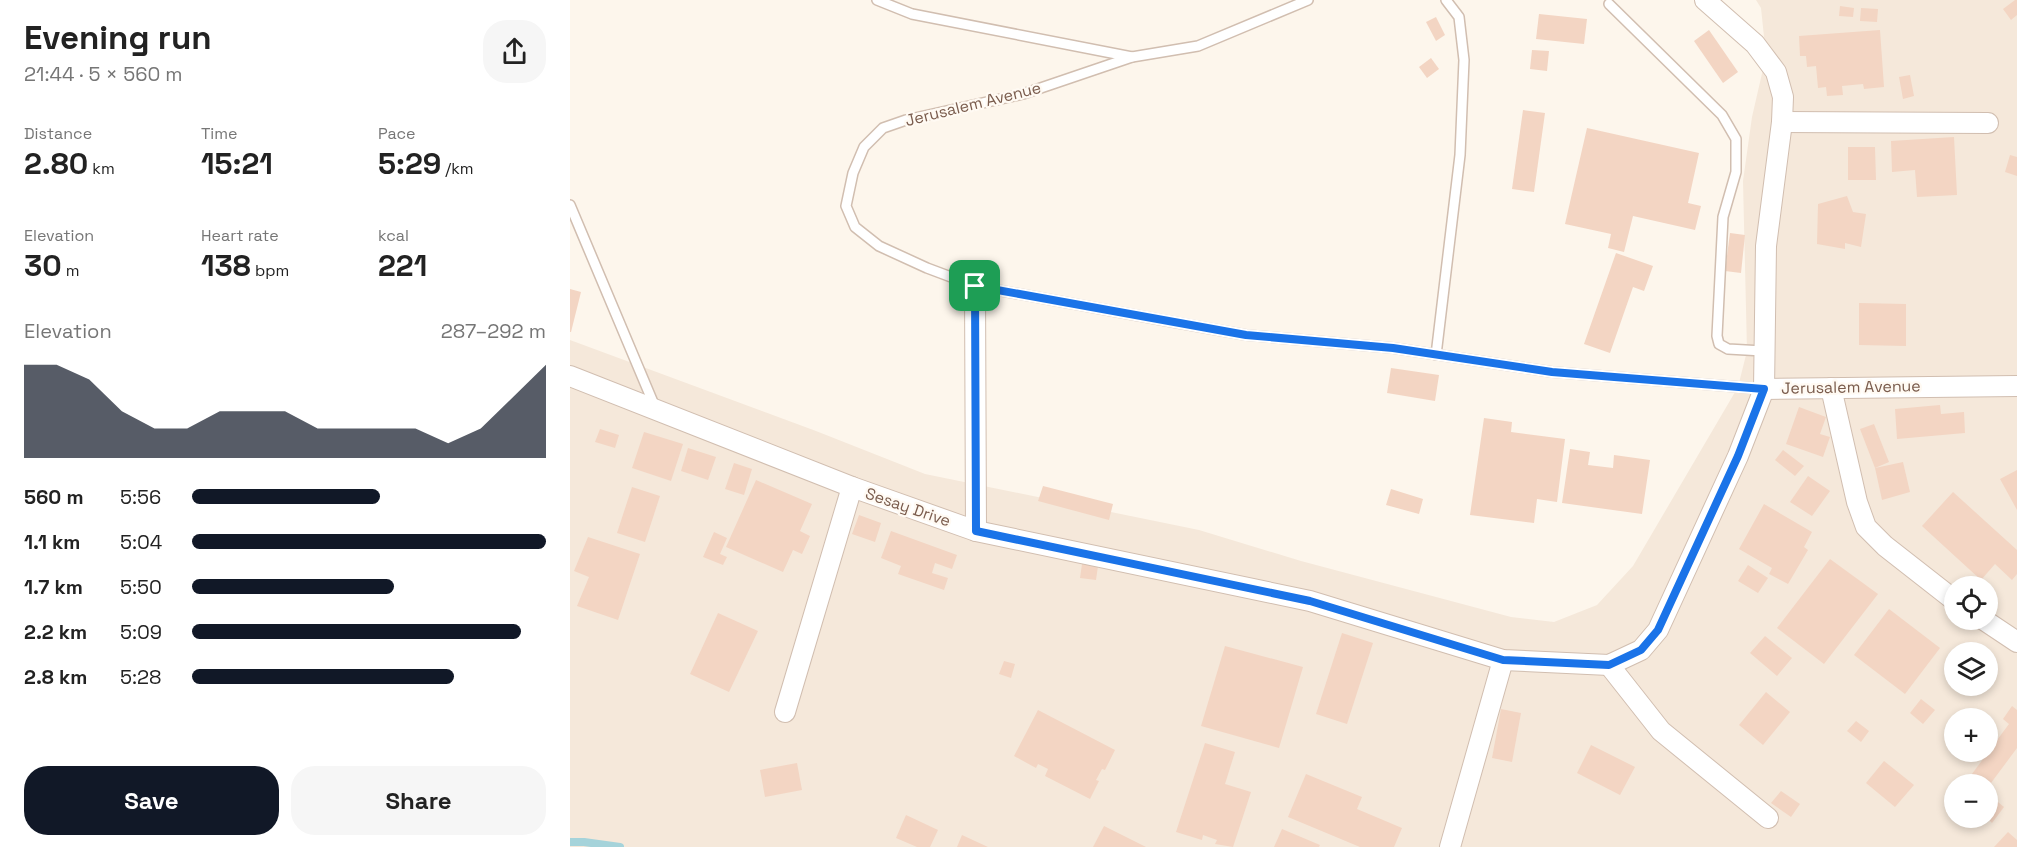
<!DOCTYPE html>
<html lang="en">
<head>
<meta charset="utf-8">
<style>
	body { margin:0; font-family:"Space Grotesk",sans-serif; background:#f6f6f6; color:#222; height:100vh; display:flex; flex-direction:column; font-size:22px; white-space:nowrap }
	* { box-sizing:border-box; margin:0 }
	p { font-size:20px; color:#767676 }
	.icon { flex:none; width:33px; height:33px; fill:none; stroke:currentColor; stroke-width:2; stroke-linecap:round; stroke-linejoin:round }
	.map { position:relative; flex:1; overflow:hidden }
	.sheet { display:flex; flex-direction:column; background:#fff; width:570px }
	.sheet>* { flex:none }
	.tools { position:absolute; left:1374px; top:576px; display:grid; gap:12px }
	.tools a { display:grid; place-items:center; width:54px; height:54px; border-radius:50%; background:#fff; box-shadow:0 3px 9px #0003; font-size:30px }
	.pin { position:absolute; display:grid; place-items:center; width:51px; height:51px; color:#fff; margin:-26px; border-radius:12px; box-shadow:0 3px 9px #0006 }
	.round { display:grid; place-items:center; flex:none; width:63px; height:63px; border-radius:24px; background:#f6f6f6 }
	.headline { display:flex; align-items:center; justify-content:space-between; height:102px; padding:0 24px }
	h1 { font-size:33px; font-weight:700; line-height:45px }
	.figures { display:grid; grid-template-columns:repeat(3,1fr); gap:9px; height:102px; padding:6px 24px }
	.figures div { display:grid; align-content:center }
	.figures b { font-size:30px; font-weight:700 }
	.figures small { font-size:16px; font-weight:400 }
	.figures p { font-size:16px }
	.chart { height:168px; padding:12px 24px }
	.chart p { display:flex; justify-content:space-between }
	.chart svg { width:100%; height:108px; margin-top:6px; fill:#111827; opacity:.7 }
	.button { display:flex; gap:12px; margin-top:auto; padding:12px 24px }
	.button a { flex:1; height:69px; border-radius:24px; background:#111827; color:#fff; font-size:24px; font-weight:700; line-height:69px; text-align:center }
	.button a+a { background:#f6f6f6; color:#222 }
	ul { padding:0 24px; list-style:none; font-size:20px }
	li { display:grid; grid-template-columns:96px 72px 1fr; align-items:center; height:45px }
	li i { height:15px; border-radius:8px; background:#111827 }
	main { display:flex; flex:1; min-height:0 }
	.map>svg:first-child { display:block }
	.residential { fill:#f5e8da; fill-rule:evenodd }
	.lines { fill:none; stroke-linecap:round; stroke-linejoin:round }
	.stream { stroke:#a5d3da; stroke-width:8 }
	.building { fill:#f3d5c3 }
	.lane-casing { stroke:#d1beb0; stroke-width:12 }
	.street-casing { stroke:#d1beb0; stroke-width:22 }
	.lane { stroke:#fff; stroke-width:9 }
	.street { stroke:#fff; stroke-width:20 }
	.route-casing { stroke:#fff; stroke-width:12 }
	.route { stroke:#1a73e8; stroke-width:8 }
	.labels { text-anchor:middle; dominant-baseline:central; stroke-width:4.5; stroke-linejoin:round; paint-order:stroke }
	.street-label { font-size:16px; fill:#7a5c4d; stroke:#fffaf3 }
</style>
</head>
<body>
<main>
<section class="sheet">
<div class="headline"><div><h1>Evening run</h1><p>21:44 · 5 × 560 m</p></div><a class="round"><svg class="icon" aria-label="share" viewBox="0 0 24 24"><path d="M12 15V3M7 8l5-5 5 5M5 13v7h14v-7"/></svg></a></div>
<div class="figures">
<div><p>Distance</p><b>2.80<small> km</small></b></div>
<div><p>Time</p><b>15:21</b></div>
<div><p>Pace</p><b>5:29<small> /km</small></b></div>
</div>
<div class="figures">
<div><p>Elevation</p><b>30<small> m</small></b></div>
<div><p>Heart rate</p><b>138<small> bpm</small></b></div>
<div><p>kcal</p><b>221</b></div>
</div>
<div class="chart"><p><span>Elevation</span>287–292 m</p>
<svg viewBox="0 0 160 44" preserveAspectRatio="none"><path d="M0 44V6L10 6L20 12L30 25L40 32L50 32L60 25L70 25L80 25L90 32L100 32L110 32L120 32L130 38L140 32L150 19L160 6V44z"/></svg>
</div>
<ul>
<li><b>560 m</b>5:56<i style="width:53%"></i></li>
<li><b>1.1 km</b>5:04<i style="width:100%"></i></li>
<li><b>1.7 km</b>5:50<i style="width:57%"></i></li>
<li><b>2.2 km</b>5:09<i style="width:93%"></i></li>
<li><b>2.8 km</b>5:28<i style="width:74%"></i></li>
</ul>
<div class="button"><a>Save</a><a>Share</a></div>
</section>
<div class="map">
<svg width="1447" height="847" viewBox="0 0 1447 847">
	<rect width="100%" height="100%" fill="#fdf6ec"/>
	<path class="residential" d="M1186,0H1447V847H0V340L246,431L355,474L629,530L731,561L941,617L984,622L1027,605L1063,566L1168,387L1177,351L1173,181L1182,117L1196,56L1191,8ZM1384,586H1418V620H1384ZM1384,652H1418V686H1384ZM1384,718H1418V752H1384ZM1384,784H1418V818H1384Z"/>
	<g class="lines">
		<path class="stream" d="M0,842H14L50,847"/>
	</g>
	<g class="building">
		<path d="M1445,0H1447V15L1441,20L1433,9Z"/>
		<path d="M1270,6L1284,8L1283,17L1269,16Z"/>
		<path d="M1291,8L1308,9L1307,22L1290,21Z"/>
		<path d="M969,14L1017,19L1014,44L966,39Z"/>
		<path d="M866,17L875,35L866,41L856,22Z"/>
		<path d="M1139,30L1168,72L1153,83L1124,41Z"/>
		<path d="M1310,30L1314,87L1294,89L1293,84L1272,86L1273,95L1257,96L1256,87L1248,88L1246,66L1237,67L1236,56H1230L1229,36Z"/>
		<path d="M962,50L979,51L977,71L960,69Z"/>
		<path d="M861,58L869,69L857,78L849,67Z"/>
		<path d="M1340,75L1344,96L1333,99L1329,77Z"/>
		<path d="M953,110L975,113L964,192L942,189Z"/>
		<path d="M1017,128L1129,153L1118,203L1131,206L1125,230L1063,216L1054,252L1038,248L1041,234L995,224Z"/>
		<path d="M1384,137L1387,195L1347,197L1345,170L1322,172L1321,141Z"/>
		<path d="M1278,147H1305L1306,180H1278Z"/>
		<path d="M1440,155L1447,157V176L1435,172Z"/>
		<path d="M1277,196L1283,212L1296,214L1291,247L1275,243V249L1247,244L1248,204Z"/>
		<path d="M1160,233L1175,235L1171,273L1155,271Z"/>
		<path d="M1046,253L1083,266L1074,291L1063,287L1040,353L1014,344Z"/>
		<path d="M0,289L11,292L1,332H0Z"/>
		<path d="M1289,303L1336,304V346L1289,345Z"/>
		<path d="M821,368L869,375L865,401L817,393Z"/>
		<path d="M1370,405L1371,414L1394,412L1395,433L1327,439L1325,409Z"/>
		<path d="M1229,407L1256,417L1250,434L1260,437L1253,457L1216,444Z"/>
		<path d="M914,418L942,422L941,432L995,439L987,502L967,499L964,523L900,515Z"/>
		<path d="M1304,424L1319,462L1305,468L1290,429Z"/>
		<path d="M30,429L49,435L45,448L25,442Z"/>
		<path d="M74,432L113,444L101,481L62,468Z"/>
		<path d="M118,448L146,457L138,480L111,471Z"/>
		<path d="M1000,449L1020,452L1018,465L1043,468L1044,455L1080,460L1072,514L992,503Z"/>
		<path d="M1213,450L1234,466L1225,476L1205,460Z"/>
		<path d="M1333,462L1340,492L1312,500L1305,468Z"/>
		<path d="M164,463L182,469L174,495L155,489Z"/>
		<path d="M1447,470V510L1430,479Z"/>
		<path d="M1238,476L1260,491L1242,516L1220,502Z"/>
		<path d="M186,480L242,504L230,531L240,536L232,554L223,550L213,572L156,547Z"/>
		<path d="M473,486L543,504L539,520L468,501Z"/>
		<path d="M62,487L90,496L75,542L47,533Z"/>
		<path d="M821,489L853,499L849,514L816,505Z"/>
		<path d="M1383,492L1447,550V574L1442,580L1425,564L1411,580L1352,526Z"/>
		<path d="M1194,504L1242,532L1234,547L1238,550L1218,584L1199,574L1202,568L1169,549Z"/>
		<path d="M289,515L311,523L305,542L282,534Z"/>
		<path d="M321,531L387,555L382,569L365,563L362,573L378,578L374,590L328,574L331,566L311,558Z"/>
		<path d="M144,532L157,538L150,554L157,557L153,565L133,557Z"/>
		<path d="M18,537L70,554L48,620L7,606L19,577L4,571Z"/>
		<path d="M1260,559L1308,594L1254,664L1207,628Z"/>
		<path d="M512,564L528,566L526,580L510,578Z"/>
		<path d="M1178,565L1198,578L1188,593L1168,581Z"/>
		<path d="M1319,609L1370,648L1335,694L1284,655Z"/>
		<path d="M148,613L188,631L159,692L120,674Z"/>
		<path d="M772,633L803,643L777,724L746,714Z"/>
		<path d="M1195,636L1222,658L1207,676L1180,653Z"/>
		<path d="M655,646L733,667L709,748L631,726Z"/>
		<path d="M434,661L445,664L441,678L429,674Z"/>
		<path d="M1196,692L1220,712L1193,745L1169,725Z"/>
		<path d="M1351,699L1365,710L1353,724L1340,713Z"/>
		<path d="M1442,706L1447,710V748L1418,787V784H1408L1399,778L1439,724L1433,719Z"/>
		<path d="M931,709L951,713L942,762L922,758Z"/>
		<path d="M468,710L545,750L535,770L532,769L526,780L529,781L520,799L475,776L478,769L468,764L466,768L444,756Z"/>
		<path d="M1286,721L1299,731L1291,742L1277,731Z"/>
		<path d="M635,743L665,752L655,784L681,792L663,847L645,844L647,840L633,835L632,840L606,832Z"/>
		<path d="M1021,745L1065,767L1050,795L1007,773Z"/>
		<path d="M1314,761L1344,785L1325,807L1296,783Z"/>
		<path d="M227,763L232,790L195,797L190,770Z"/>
		<path d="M736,774L792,797L787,809L832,828L824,847H790L718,817Z"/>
		<path d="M1211,791L1230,804L1221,817L1201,803Z"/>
		<path d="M1423,798L1434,807L1422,823L1418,819V806Z"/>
		<path d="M336,815L368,830L360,847H347L326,838Z"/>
		<path d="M534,826L576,847H523Z"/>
		<path d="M712,829L750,845L749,847H704Z"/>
		<path d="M1438,832L1447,840V847H1424Z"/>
		<path d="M392,835L418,847H387Z"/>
	</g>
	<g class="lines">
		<defs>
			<g id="lane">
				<path d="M307,0L342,14L562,57L628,46L738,0"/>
				<path d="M1039,4L1152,115L1166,139V172L1153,217L1147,336L1149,344L1158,349L1193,351"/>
				<path d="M562,57L453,94L336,120L313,128L294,147L283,173L276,206L285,227L309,246L357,268L405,286L614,324L676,335L823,348L982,372L1194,389"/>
				<path d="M0,205L85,407"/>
				<path d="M866,355L890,155L894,60L889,17L876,0"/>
			</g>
			<g id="street">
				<path d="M1212,122L1418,123"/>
				<path d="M405,286L406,531"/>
				<path d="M0,376L282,487L406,531L740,601L933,660L1039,665L1071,650L1088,630L1168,456L1194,389L1196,246L1212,122L1213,97L1206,72L1185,44L1135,0"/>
				<path d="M1261,388L1287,502L1296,527L1315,546L1384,600"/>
				<path d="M1194,389L1447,386"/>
				<path d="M1414,620L1447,642"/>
				<path d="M1039,665L1091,731L1198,818"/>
				<path d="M215,712L282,487"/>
				<path d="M880,847L933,660"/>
			</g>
		</defs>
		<use href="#lane" class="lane-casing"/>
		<use href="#street" class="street-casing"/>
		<use href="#lane" class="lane"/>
		<use href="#street" class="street"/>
	</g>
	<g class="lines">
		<defs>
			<path id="route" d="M405,286L676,335L823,348L982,372L1194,389L1168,456L1088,630L1071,650L1039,665L933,660L740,601L406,531Z"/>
		</defs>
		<use href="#route" class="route-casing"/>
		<use href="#route" class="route"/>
	</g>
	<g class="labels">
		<g class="street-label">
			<text transform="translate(403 104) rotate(-14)">Jerusalem Avenue</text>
			<text transform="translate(1281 387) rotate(-1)">Jerusalem Avenue</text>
			<text transform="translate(338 507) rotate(19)">Sesay Drive</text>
		</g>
	</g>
</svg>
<div class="tools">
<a><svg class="icon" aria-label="locate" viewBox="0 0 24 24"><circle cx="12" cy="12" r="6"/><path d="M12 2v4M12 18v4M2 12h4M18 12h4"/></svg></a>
<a><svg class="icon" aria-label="layers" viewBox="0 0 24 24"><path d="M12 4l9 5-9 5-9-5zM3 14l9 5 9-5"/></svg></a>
<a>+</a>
<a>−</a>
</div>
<div class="pin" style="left:405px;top:286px;background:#1e9e55"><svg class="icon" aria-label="arrive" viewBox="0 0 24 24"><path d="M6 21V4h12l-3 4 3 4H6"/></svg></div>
</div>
</main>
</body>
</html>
